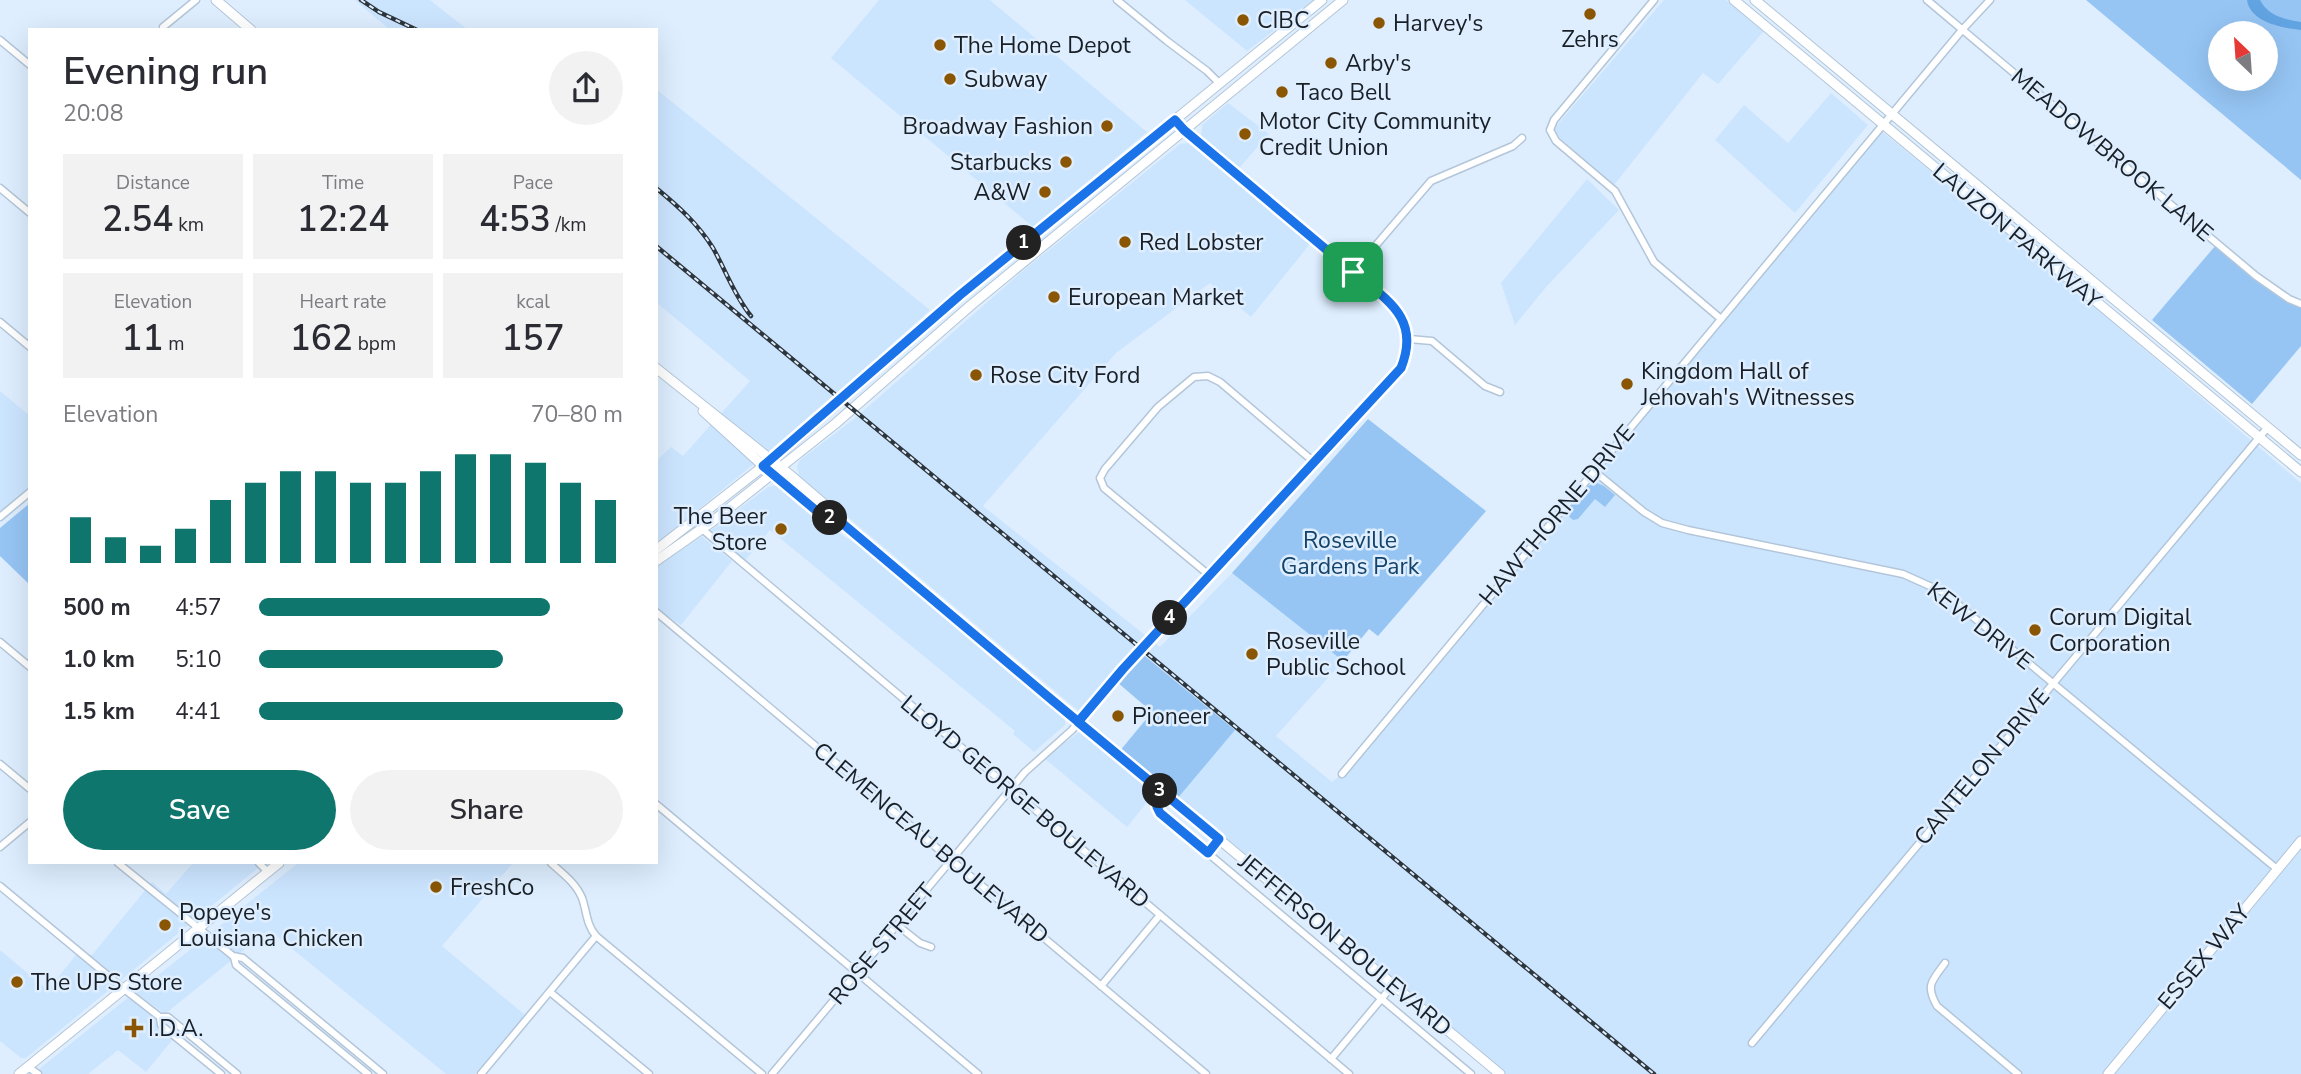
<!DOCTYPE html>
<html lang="en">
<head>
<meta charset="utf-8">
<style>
	body { margin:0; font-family:"Nunito Sans",sans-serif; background:#f2f2f3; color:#2b2b33; height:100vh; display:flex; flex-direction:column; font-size:26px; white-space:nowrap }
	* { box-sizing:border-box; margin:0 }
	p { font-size:23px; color:#7c7c81 }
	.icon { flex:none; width:38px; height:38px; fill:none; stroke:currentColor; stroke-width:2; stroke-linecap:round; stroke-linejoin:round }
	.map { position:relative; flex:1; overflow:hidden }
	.panel { position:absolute; left:28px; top:28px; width:630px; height:836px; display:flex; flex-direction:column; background:#fff; border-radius:0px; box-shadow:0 7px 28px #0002 }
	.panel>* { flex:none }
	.needle { width:46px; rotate:335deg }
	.tools { position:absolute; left:2208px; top:21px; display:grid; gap:14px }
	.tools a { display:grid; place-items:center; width:70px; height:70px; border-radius:50%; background:#fff; box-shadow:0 7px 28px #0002; font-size:35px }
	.pin { position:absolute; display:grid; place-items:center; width:60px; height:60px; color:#fff; margin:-30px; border-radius:14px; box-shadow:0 4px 10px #0006 }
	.km { position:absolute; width:35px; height:35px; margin:-18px; border-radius:50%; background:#222; color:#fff; font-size:19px; line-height:35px; text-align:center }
	.round { display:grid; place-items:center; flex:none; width:74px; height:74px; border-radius:37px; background:#f2f2f3 }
	.head { display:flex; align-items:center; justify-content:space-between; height:119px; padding:0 35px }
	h1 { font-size:38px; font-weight:600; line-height:52px }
	.stats { display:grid; grid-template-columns:repeat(3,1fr); gap:10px; height:119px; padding:7px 35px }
	.stats div { display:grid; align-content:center; border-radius:0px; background:#f2f2f3; text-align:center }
	.stats b { font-size:35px; font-weight:600 }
	.stats small { font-size:19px; font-weight:400 }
	.stats p { font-size:19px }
	.chart { height:196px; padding:14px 35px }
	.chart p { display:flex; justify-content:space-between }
	.chart svg { width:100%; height:126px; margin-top:7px; stroke:#0f766e; stroke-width:6 }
	.primary-button { display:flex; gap:14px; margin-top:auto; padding:14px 35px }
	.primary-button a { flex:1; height:80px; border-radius:42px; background:#0f766e; color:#fff; font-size:28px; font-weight:600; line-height:80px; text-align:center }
	.primary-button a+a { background:#f2f2f3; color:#2b2b33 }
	ul { padding:0 35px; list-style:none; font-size:23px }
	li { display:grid; grid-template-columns:112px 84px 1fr; align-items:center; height:52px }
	li i { height:18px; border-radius:9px; background:#0f766e }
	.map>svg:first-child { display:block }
	.built { fill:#cce5ff }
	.green { fill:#96c5f4; fill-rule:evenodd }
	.water { fill:#62a3e2 }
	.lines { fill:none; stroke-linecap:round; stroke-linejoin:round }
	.street-casing { stroke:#b3c6d9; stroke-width:9 }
	.secondary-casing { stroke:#b3c6d9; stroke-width:11 }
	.street { stroke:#fff; stroke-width:6 }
	.secondary { stroke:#fff; stroke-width:9 }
	.rail-casing { stroke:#2d353d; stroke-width:4.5 }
	.rail { stroke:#deeefe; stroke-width:2; stroke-dasharray:5; stroke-linecap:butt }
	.route-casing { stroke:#fff; stroke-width:14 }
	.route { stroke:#1a73e8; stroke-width:9 }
	.poi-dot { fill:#8a5603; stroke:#deeefe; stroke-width:2.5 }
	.labels { text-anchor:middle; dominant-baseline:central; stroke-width:5; stroke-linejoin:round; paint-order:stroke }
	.poi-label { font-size:23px; fill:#181f27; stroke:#deeefe; text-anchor:start }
	.street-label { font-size:23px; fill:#181f27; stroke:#deeefe }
	.park-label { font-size:23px; fill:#13426b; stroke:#deeefe }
</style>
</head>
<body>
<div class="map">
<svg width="2301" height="1074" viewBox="0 0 2301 1074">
	<rect width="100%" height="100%" fill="#deeefe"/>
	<g class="built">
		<path d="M355,0H430L468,30H390Z"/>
		<path d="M879,0H990L1147,132L1033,227L831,58Z"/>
		<path d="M1185,0H1314L1247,51Z"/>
		<path d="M1664,0H1726L1764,31L1718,84L1703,73L1614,185L1552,131Z"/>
		<path d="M656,89L930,310L803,424L656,544V461L671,447L683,456L750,381L656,302Z"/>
		<path d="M1831,93L1868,125L1795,213L1715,140L1744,105L1788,143Z"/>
		<path d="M1228,103L1269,134L1239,168L1201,136L1202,125Z"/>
		<path d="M1879,129L2047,266L2301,483V1074H1505L1177,799L1234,729L1136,649L1081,713L799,476L797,466L800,460L854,419L1024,270L1180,144L1188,143L1310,244L1251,317L1210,283L1116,353L983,506L1160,647L1232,573L1343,661L1276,736L1332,782L1342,774Z"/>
		<path d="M1587,179L1619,210L1547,286L1515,325L1501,283Z"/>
		<path d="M0,391L30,416V492L0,517Z"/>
		<path d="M778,485L831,528L877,557L1065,719V725L1034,752L1013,734L1015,731L770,530L744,562L708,532L768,487Z"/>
		<path d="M701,536L732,561L681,625L656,608V567Z"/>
		<path d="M1082,730L1156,791L1127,827L1044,758Z"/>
		<path d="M193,863H264L26,1058H21L0,1041V950L48,990L76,955H92L152,882L166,894Z"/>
		<path d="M298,863H513L442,946L525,1015L475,1074H446L269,930L165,1014L136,993Z"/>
		<path d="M130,996L153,1016L173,1039L146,1072L118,1050L88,1074H43L38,1070Z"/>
	</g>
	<g class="green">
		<path d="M2086,0H2301V180ZM2221,33H2266V79H2221Z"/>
		<path d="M2216,245L2268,288L2301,308V346L2252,404L2152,320Z"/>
		<path d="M1368,419L1486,511L1378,636L1369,629L1343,661L1232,573Z"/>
		<path d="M1597,483L1604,486L1615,495L1605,507L1595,499L1578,519L1573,520L1564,512L1584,487Z"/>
		<path d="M30,503V585L0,556V528Z"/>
		<path d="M1141,653L1235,730L1177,799L1119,752L1152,712L1117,682Z"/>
	</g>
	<path class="water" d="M2247,0H2260C2268,16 2284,19 2301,22V30C2282,28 2250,22 2247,0Z"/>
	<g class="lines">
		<defs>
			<g id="street">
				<path d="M1117,0L1167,41L1207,71L1220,84"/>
				<path d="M1654,0L1554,120L1550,130L1556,141L1615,191L1654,262L1721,319"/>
				<path d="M1927,0L2256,276L2289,299L2301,304"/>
				<path d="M163,27L196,0"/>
				<path d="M0,40L30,65"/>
				<path d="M0,188L30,213"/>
				<path d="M1353,272L1431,181L1513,146L1522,138"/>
				<path d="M0,322L30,347"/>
				<path d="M1409,339L1432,341L1485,386L1500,392"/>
				<path d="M1594,471L1644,512L1662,523L1688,530L1903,574L1943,592L2277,869"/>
				<path d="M0,517L30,492"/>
				<path d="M702,529L1349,1074"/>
				<path d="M1209,575L1104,488L1100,478L1105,469L1158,407L1194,377L1208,376L1220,382L1314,462"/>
				<path d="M656,612L1206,1074"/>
				<path d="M0,642L30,667"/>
				<path d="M0,764L30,789"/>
				<path d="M1342,774L1962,30L1990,0"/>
				<path d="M1163,793L1157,807L1160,813L1471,1074"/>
				<path d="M656,804L978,1074"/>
				<path d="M0,847L30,822"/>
				<path d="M118,863L233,956L243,958L383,1074"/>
				<path d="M259,863L268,872"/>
				<path d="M551,863C562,873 576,883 582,898C587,912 586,924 596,936L762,1074"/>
				<path d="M0,886L124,989L160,1017H168L237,1074"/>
				<path d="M897,925L920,943L931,947"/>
				<path d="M234,957L236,965L368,1074"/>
				<path d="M1945,963C1932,981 1925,985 1937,1006L2018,1074"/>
				<path d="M1101,986L1160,915"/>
				<path d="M550,992L649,1074"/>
				<path d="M160,1017L161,1025L221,1074"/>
				<path d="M1752,1043L2268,427"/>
				<path d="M1331,1059L1393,985"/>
				<path d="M28,1067L38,1074"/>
				<path d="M481,1074L596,936"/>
				<path d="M772,1074L1025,772L1072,730L1123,669L1401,368C1412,340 1409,327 1391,304L1184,129L1176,120"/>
			</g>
			<g id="secondary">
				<path d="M216,0L251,30"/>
				<path d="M1734,0L2301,472"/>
				<path d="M1755,0L2301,455"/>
				<path d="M656,368L789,474L831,510L836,518L849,530L1500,1074"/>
				<path d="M703,411L772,474L825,518H836"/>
				<path d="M656,550L783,451L960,295L1322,0"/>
				<path d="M656,561L713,521L835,424L970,306L1343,0"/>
				<path d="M19,1074L279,863"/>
				<path d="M2108,1074L2301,841"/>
			</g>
		</defs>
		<use href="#street" class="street-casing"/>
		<use href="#secondary" class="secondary-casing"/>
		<use href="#street" class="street"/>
		<use href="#secondary" class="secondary"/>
		<defs>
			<g id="rail">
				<path d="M361,0L379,12L417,30"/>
				<path d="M656,188C678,206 698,224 713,248C726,271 734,295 751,316"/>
				<path d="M656,246L1654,1074"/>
			</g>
		</defs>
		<use href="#rail" class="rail-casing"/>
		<use href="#rail" class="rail"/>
	</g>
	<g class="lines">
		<defs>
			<path id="route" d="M1353,272L1184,130L1175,120L960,295L763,466L825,518H836L1052,700L1164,793L1157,807L1160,813L1208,853L1219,839L1078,722L1123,669L1401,368C1421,318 1387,300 1353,272"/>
		</defs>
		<use href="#route" class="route-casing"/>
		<use href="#route" class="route"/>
	</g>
	<g class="poi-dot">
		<circle cx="1590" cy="14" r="7"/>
		<circle cx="1243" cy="20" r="7"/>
		<circle cx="1379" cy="23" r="7"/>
		<circle cx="940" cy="45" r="7"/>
		<circle cx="1331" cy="63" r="7"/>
		<circle cx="950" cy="79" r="7"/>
		<circle cx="1282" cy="92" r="7"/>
		<circle cx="1107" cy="126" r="7"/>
		<circle cx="1245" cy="134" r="7"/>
		<circle cx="1066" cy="162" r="7"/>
		<circle cx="1045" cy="192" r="7"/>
		<circle cx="1125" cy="242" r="7"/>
		<circle cx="1054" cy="297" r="7"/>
		<circle cx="976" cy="375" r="7"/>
		<circle cx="1627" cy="384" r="7"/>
		<circle cx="781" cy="529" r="7"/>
		<circle cx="2035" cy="630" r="7"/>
		<circle cx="1252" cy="654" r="7"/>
		<circle cx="1118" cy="716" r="7"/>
		<circle cx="436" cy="887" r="7"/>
		<circle cx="165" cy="925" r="7"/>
		<circle cx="17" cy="982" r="7"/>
		<path d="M130.5 1017.5h7v7h7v7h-7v7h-7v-7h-7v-7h7z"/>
	</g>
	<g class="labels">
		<g class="poi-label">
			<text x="1257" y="20">CIBC</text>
			<text x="1393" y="23">Harvey's</text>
			<text x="1590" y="39" text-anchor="middle">Zehrs</text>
			<text x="954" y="45">The Home Depot</text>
			<text x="1345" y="63">Arby's</text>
			<text x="964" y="79">Subway</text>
			<text x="1296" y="92">Taco Bell</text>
			<text x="1259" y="121">Motor City Community<tspan x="1259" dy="26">Credit Union</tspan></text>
			<text x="1093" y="126" text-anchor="end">Broadway Fashion</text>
			<text x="1052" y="162" text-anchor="end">Starbucks</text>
			<text x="1031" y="192" text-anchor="end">A&amp;W</text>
			<text x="1139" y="242">Red Lobster</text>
			<text x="1068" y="297">European Market</text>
			<text x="1641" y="371">Kingdom Hall of<tspan x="1641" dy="26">Jehovah's Witnesses</tspan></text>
			<text x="990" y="375">Rose City Ford</text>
			<text x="767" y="516" text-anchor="end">The Beer<tspan x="767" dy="26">Store</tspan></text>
			<text x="2049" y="617">Corum Digital<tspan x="2049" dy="26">Corporation</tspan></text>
			<text x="1266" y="641">Roseville<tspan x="1266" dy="26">Public School</tspan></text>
			<text x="1132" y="716">Pioneer</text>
			<text x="450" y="887">FreshCo</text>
			<text x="179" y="912">Popeye's<tspan x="179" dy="26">Louisiana Chicken</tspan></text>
			<text x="31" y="982">The UPS Store</text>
			<text x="148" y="1028">I.D.A.</text>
		</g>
		<g class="street-label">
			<text transform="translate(2112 155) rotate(40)">MEADOWBROOK LANE</text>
			<text transform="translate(2017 236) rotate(40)">LAUZON PARKWAY</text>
			<text transform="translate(1557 515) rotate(-50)">HAWTHORNE DRIVE</text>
			<text transform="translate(1980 626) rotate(38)">KEW DRIVE</text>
			<text transform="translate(1982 767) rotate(-50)">CANTELON DRIVE</text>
			<text transform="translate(1025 802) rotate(40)">LLOYD GEORGE BOULEVARD</text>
			<text transform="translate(931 843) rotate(40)">CLEMENCEAU BOULEVARD</text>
			<text transform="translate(882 944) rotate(-50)">ROSE STREET</text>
			<text transform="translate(1345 945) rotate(40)">JEFFERSON BOULEVARD</text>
			<text transform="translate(2204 957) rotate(-50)">ESSEX WAY</text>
		</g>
		<g class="park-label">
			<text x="1350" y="540">Roseville<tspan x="1350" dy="26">Gardens Park</tspan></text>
		</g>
	</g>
</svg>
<div class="tools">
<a><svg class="needle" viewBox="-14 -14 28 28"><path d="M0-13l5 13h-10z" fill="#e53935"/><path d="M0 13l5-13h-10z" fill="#7c7c81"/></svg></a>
</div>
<div class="pin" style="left:1353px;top:272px;background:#1e9e55"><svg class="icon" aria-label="arrive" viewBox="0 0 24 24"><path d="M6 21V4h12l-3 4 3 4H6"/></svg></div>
<b class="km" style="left:1024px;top:243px">1</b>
<b class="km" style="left:830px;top:518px">2</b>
<b class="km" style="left:1160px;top:791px">3</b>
<b class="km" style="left:1170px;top:618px">4</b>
<section class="panel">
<div class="head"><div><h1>Evening run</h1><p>20:08</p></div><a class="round"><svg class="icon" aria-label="share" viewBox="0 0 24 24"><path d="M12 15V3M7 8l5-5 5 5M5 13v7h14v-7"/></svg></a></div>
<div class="stats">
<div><p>Distance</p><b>2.54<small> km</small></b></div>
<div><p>Time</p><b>12:24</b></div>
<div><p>Pace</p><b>4:53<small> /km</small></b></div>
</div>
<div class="stats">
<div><p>Elevation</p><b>11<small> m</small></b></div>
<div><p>Heart rate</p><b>162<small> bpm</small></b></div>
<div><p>kcal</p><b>157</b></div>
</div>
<div class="chart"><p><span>Elevation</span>70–80 m</p>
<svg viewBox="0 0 160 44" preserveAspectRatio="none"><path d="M5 44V28M15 44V35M25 44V38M35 44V32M45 44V22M55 44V16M65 44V12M75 44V12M85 44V16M95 44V16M105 44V12M115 44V6M125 44V6M135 44V9M145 44V16M155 44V22"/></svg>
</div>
<ul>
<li><b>500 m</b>4:57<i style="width:80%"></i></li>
<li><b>1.0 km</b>5:10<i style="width:67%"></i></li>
<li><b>1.5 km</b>4:41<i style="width:100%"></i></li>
</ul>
<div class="primary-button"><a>Save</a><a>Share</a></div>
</section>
</div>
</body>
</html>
